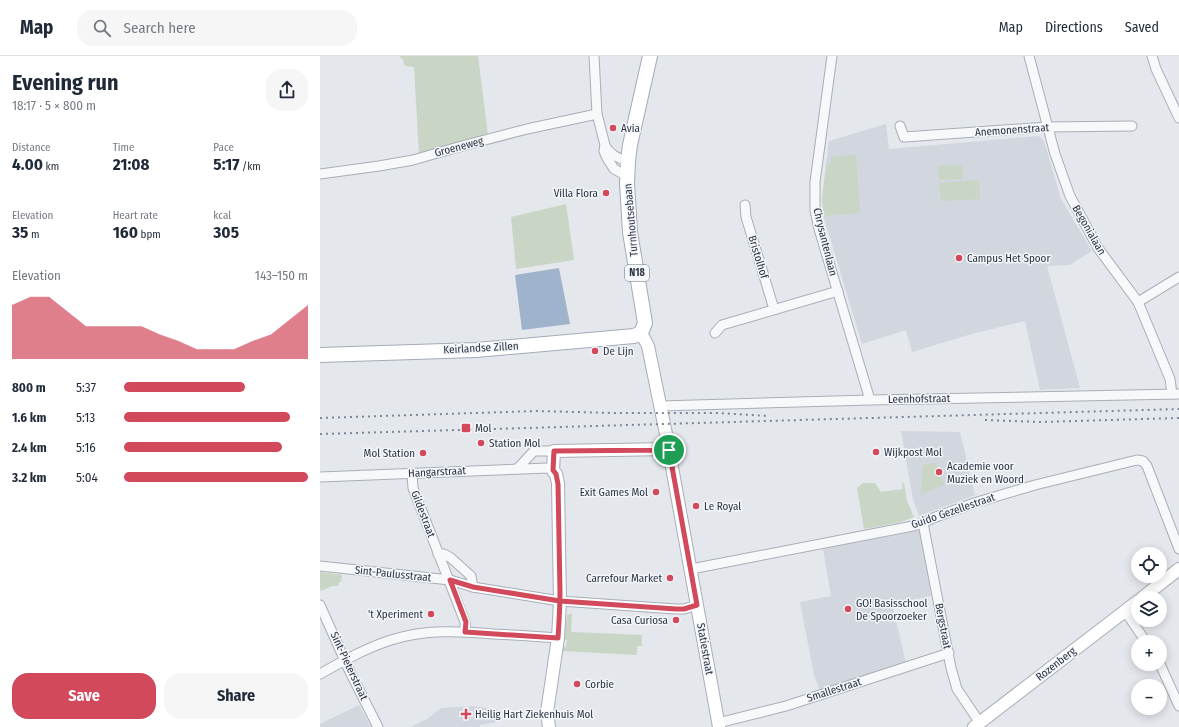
<!DOCTYPE html>
<html lang="en">
<head>
<meta charset="utf-8">
<style>
	body { margin:0; font-family:"Fira Sans Condensed",sans-serif; background:#f6f6f7; color:#1f2937; height:100vh; display:flex; flex-direction:column; font-size:15px; white-space:nowrap }
	* { box-sizing:border-box; margin:0 }
	p { font-size:13px; color:#747a83 }
	.icon { flex:none; width:22px; height:22px; fill:none; stroke:currentColor; stroke-width:2; stroke-linecap:round; stroke-linejoin:round }
	.map { position:relative; flex:1; overflow:hidden }
	.panel { display:flex; flex-direction:column; background:#fff; width:320px }
	.panel>* { flex:none }
	.fabs { position:absolute; left:811px; top:491px; display:grid; gap:8px }
	.fabs a { display:grid; place-items:center; width:36px; height:36px; border-radius:50%; background:#fff; box-shadow:0 2px 10px #0003; font-size:20px }
	.pin { position:absolute; display:grid; place-items:center; width:34px; height:34px; color:#fff; margin:-17px; border:2px solid #fff; border-radius:50%; box-shadow:0 1px 4px #0007 }
	.round { display:grid; place-items:center; flex:none; width:42px; height:42px; border-radius:16px; background:#f6f6f7 }
	.overview { display:flex; align-items:center; justify-content:space-between; height:68px; padding:0 12px }
	h1 { font-size:22px; font-weight:700; line-height:30px }
	.figures { display:grid; grid-template-columns:repeat(3,1fr); gap:6px; height:68px; padding:4px 12px }
	.figures div { display:grid; align-content:center }
	.figures b { font-size:17px; font-weight:700 }
	.figures small { font-size:11px; font-weight:400 }
	.figures p { font-size:11px }
	.chart { height:112px; padding:8px 12px }
	.chart p { display:flex; justify-content:space-between }
	.chart svg { width:100%; height:72px; margin-top:4px; fill:#d1495b; opacity:.7 }
	.button { display:flex; gap:8px; margin-top:auto; padding:8px 12px }
	.button a { flex:1; height:46px; border-radius:16px; background:#d1495b; color:#fff; font-size:16px; font-weight:700; line-height:46px; text-align:center }
	.button a+a { background:#f6f6f7; color:#1f2937 }
	ul { padding:0 12px; list-style:none; font-size:13px }
	li { display:grid; grid-template-columns:64px 48px 1fr; align-items:center; height:30px }
	li i { height:10px; border-radius:5px; background:#d1495b }
	header { display:flex; align-items:center; gap:24px; box-sizing:border-box; height:56px; padding:0 20px; background:#fff; border-bottom:1px solid #e0e1e3 }
	header strong { font-size:19px }
	nav { display:flex; gap:22px; margin-inline-start:auto; font-size:14px }
	.search { width:280px; height:36px; background:#f6f6f7; display:flex; align-items:center; gap:10px; box-sizing:border-box; padding:0 14px; border-radius:16px; color:#747a83; font-size:15px }
	main { display:flex; flex:1; min-height:0 }
	.map>svg:first-child { display:block }
	.built { fill:#d2d6de }
	.green { fill:#c9d6c5 }
	.water { fill:#9fb4cc }
	.lines { fill:none; stroke-linecap:round; stroke-linejoin:round }
	.street-casing { stroke:#a9aeb7; stroke-width:11 }
	.secondary-casing { stroke:#a9aeb7; stroke-width:14 }
	.primary-casing { stroke:#a3abb8; stroke-width:16 }
	.street { stroke:#f7f8fa; stroke-width:9 }
	.secondary { stroke:#fff; stroke-width:12 }
	.primary { stroke:#fff; stroke-width:14 }
	.rail { stroke:#7d8696; stroke-width:2; stroke-dasharray:2 4; stroke-linecap:butt }
	.route-casing { stroke:#fff; stroke-width:8 }
	.route { stroke:#d1495b; stroke-width:5 }
	.poi-dot { fill:#d1495b; stroke:#f4f6f9; stroke-width:1.5 }
	.labels { text-anchor:middle; dominant-baseline:central; stroke-width:3; stroke-linejoin:round; paint-order:stroke }
	.shield { fill:#f4f6f9; stroke:#676e7b; stroke-width:1 }
	.shield-label { font-size:10px; font-weight:bold; fill:#2b3445 }
	.poi-label { font-size:11px; fill:#2b3445; stroke:#f4f6f9; text-anchor:start }
	.street-label { font-size:11px; fill:#2b3445; stroke:#f4f6f9 }
</style>
</head>
<body>
<header>
<strong>Map</strong>
<div class="search"><svg class="icon" aria-label="search" viewBox="0 0 24 24"><circle cx="10" cy="10" r="6"/><path d="M15 15l6 6"/></svg>Search here</div>
<nav><a>Map</a><a>Directions</a><a>Saved</a></nav>
</header>
<main>
<section class="panel">
<div class="overview"><div><h1>Evening run</h1><p>18:17 · 5 × 800 m</p></div><a class="round"><svg class="icon" aria-label="share" viewBox="0 0 24 24"><path d="M12 15V3M7 8l5-5 5 5M5 13v7h14v-7"/></svg></a></div>
<div class="figures">
<div><p>Distance</p><b>4.00<small> km</small></b></div>
<div><p>Time</p><b>21:08</b></div>
<div><p>Pace</p><b>5:17<small> /km</small></b></div>
</div>
<div class="figures">
<div><p>Elevation</p><b>35<small> m</small></b></div>
<div><p>Heart rate</p><b>160<small> bpm</small></b></div>
<div><p>kcal</p><b>305</b></div>
</div>
<div class="chart"><p><span>Elevation</span>143–150 m</p>
<svg viewBox="0 0 160 44" preserveAspectRatio="none"><path d="M0 44V11L10 6L20 6L30 15L40 24L50 24L60 24L70 24L80 29L90 33L100 38L110 38L120 38L130 33L140 29L150 20L160 11V44z"/></svg>
</div>
<ul>
<li><b>800 m</b>5:37<i style="width:66%"></i></li>
<li><b>1.6 km</b>5:13<i style="width:90%"></i></li>
<li><b>2.4 km</b>5:16<i style="width:86%"></i></li>
<li><b>3.2 km</b>5:04<i style="width:100%"></i></li>
</ul>
<div class="button"><a>Save</a><a>Share</a></div>
</section>
<div class="map">
<svg width="859" height="671" viewBox="0 0 859 671">
	<rect width="100%" height="100%" fill="#e4e7ec"/>
	<g class="built">
		<path d="M566,68L569,93L719,80L724,85L741,143L772,195L750,209L727,210L760,332L720,334L705,265L655,277L592,296L586,274L542,288L504,162L502,143L509,85Z"/>
		<path d="M581,375L640,376L655,439L599,460L593,443Z"/>
		<path d="M597,475H599L602,478L611,540L572,548L586,607L500,635L494,619L480,546L511,540L503,493Z"/>
		<path d="M39,649L51,671H0V668Z"/>
		<path d="M153,650L179,654L181,665L160,669V671H90L107,663L121,652Z"/>
	</g>
	<g class="green">
		<path d="M79,0H158L168,79L99,99L94,11L85,10L83,4Z"/>
		<path d="M536,99L540,157L504,160L502,143L506,109L511,107V101Z"/>
		<path d="M642,109L643,123L619,124L618,110Z"/>
		<path d="M659,124L660,143L621,145L619,127Z"/>
		<path d="M246,148L254,204L196,213L191,161Z"/>
		<path d="M616,407L624,429L601,438L603,409Z"/>
		<path d="M543,427H555L561,436L583,433L582,427H584L587,445L594,461L581,466L544,473L537,432Z"/>
		<path d="M0,516L22,519L21,526H19L18,530H12L1,535L0,532Z"/>
		<path d="M252,557L251,576L322,579V590H317V599L242,595L243,590L246,591L247,584L244,583L247,559Z"/>
	</g>
	<path class="water" d="M239,212L250,268L202,274L195,219Z"/>
	<g class="lines">
		<defs>
			<g id="street">
				<path d="M274,0L277,58L285,89L284,95L287,102L294,113L307,120"/>
				<path d="M512,0L495,126V154L499,173L550,344"/>
				<path d="M709,0L735,98L750,140L778,192L818,246L850,323L852,338"/>
				<path d="M832,0L836,13L859,62"/>
				<path d="M580,70L584,81L727,71L812,70"/>
				<path d="M285,90C291,99 297,102 308,105"/>
				<path d="M0,118L59,110L93,104L142,90L207,73L277,58"/>
				<path d="M425,149L426,161L454,253"/>
				<path d="M818,246L859,221"/>
				<path d="M395,277L402,269L518,235"/>
				<path d="M340,350L550,344L859,338"/>
				<path d="M197,413L214,395H234"/>
				<path d="M92,418L93,432L145,566V576"/>
				<path d="M0,421L228,412L233,415"/>
				<path d="M603,467L631,612L637,633L660,667"/>
				<path d="M118,498H124L131,502L151,520L153,531"/>
				<path d="M0,510L130,524L153,531L240,545L356,553H364L377,549"/>
				<path d="M371,513L593,470L603,467L613,462L654,447L715,429L817,404L823,405L827,410L859,493"/>
				<path d="M0,549L30,616L58,671"/>
				<path d="M805,555L826,586"/>
				<path d="M840,608L859,650"/>
				<path d="M0,618C23,605 46,592 71,584C105,573 139,575 174,578C195,579 216,580 238,582"/>
				<path d="M398,667L466,650L629,597"/>
			</g>
			<g id="secondary">
				<path d="M321,277L328,290L346,378L399,671"/>
				<path d="M822,542L859,513"/>
				<path d="M229,671L227,656L238,582L240,545L238,427L236,418L233,415L234,395L349,393"/>
				<path d="M654,671L818,545"/>
			</g>
			<path id="primary" d="M0,299L156,294L314,280L321,277L325,267L310,176L307,127L308,105L310,89L330,0"/>
		</defs>
		<use href="#street" class="street-casing"/>
		<use href="#secondary" class="secondary-casing"/>
		<use href="#primary" class="primary-casing"/>
		<use href="#street" class="street"/>
		<use href="#secondary" class="secondary"/>
		<use href="#primary" class="primary"/>
		<g class="rail">
			<path d="M0,362L217,355L294,357H399L448,360"/>
			<path d="M665,364L720,366L859,362"/>
			<path d="M0,378L859,353"/>
		</g>
	</g>
	<g class="lines">
		<defs>
			<path id="route" d="M349,394L234,395L233,414L236,418L238,428L240,536C240,551 239,567 238,582L145,576L146,566L130,524L153,531L240,545L356,553H364L377,549L349,394"/>
		</defs>
		<use href="#route" class="route-casing"/>
		<use href="#route" class="route"/>
	</g>
	<g class="poi-dot">
		<circle cx="293" cy="72" r="4"/>
		<circle cx="286" cy="137" r="4"/>
		<circle cx="639" cy="202" r="4"/>
		<circle cx="275" cy="295" r="4"/>
		<rect x="141" y="367" width="10" height="10" rx="2"/>
		<circle cx="161" cy="387" r="4"/>
		<circle cx="556" cy="396" r="4"/>
		<circle cx="103" cy="397" r="4"/>
		<circle cx="619" cy="416" r="4"/>
		<circle cx="336" cy="436" r="4"/>
		<circle cx="376" cy="450" r="4"/>
		<circle cx="350" cy="522" r="4"/>
		<circle cx="528" cy="553" r="4"/>
		<circle cx="111" cy="558" r="4"/>
		<circle cx="356" cy="564" r="4"/>
		<circle cx="257" cy="628" r="4"/>
		<path d="M144 652h4v4h4v4h-4v4h-4v-4h-4v-4h4z"/>
	</g>
	<g class="labels">
		<rect class="shield" x="305" y="209" width="24" height="16" rx="3"/>
		<g class="shield-label">
			<text x="317" y="217">N18</text>
		</g>
		<g class="poi-label">
			<text x="301" y="72">Avia</text>
			<text x="278" y="137" text-anchor="end">Villa Flora</text>
			<text x="647" y="202">Campus Het Spoor</text>
			<text x="283" y="295">De Lijn</text>
			<text x="155" y="372">Mol</text>
			<text x="169" y="387">Station Mol</text>
			<text x="564" y="396">Wijkpost Mol</text>
			<text x="95" y="397" text-anchor="end">Mol Station</text>
			<text x="627" y="410">Academie voor<tspan x="627" dy="13">Muziek en Woord</tspan></text>
			<text x="328" y="436" text-anchor="end">Exit Games Mol</text>
			<text x="384" y="450">Le Royal</text>
			<text x="342" y="522" text-anchor="end">Carrefour Market</text>
			<text x="536" y="547">GO! Basisschool<tspan x="536" dy="13">De Spoorzoeker</tspan></text>
			<text x="103" y="558" text-anchor="end">'t Xperiment</text>
			<text x="348" y="564" text-anchor="end">Casa Curiosa</text>
			<text x="265" y="628">Corbie</text>
			<text x="155" y="658">Heilig Hart Ziekenhuis Mol</text>
		</g>
		<g class="street-label">
			<text transform="translate(692 74) rotate(-4)">Anemonenstraat</text>
			<text transform="translate(139 91) rotate(-15)">Groeneweg</text>
			<text transform="translate(311 164) rotate(-95)">Turnhoutsebaan</text>
			<text transform="translate(769 174) rotate(60)">Begonialaan</text>
			<text transform="translate(505 186) rotate(76)">Chrysantenlaan</text>
			<text transform="translate(438 201) rotate(73)">Bristolhof</text>
			<text transform="translate(161 292) rotate(-3)">Keirlandse Zillen</text>
			<text transform="translate(599 343) rotate(-1)">Leenhofstraat</text>
			<text transform="translate(117 416) rotate(-3)">Hangarstraat</text>
			<text transform="translate(633 455) rotate(-19)">Guido Gezellestraat</text>
			<text transform="translate(103 458) rotate(69)">Gildestraat</text>
			<text transform="translate(73 518) rotate(6)">Sint-Paulusstraat</text>
			<text transform="translate(623 570) rotate(79)">Bergstraat</text>
			<text transform="translate(385 593) rotate(80)">Statiestraat</text>
			<text transform="translate(736 608) rotate(-38)">Rozenberg</text>
			<text transform="translate(29 610) rotate(65)">Sint-Pieterstraat</text>
			<text transform="translate(514 634) rotate(-18)">Smallestraat</text>
		</g>
	</g>
</svg>
<div class="fabs">
<a><svg class="icon" aria-label="locate" viewBox="0 0 24 24"><circle cx="12" cy="12" r="6"/><path d="M12 2v4M12 18v4M2 12h4M18 12h4"/></svg></a>
<a><svg class="icon" aria-label="layers" viewBox="0 0 24 24"><path d="M12 4l9 5-9 5-9-5zM3 14l9 5 9-5"/></svg></a>
<a>+</a>
<a>−</a>
</div>
<div class="pin" style="left:349px;top:394px;background:#1e9e55"><svg class="icon" aria-label="arrive" viewBox="0 0 24 24"><path d="M6 21V4h12l-3 4 3 4H6"/></svg></div>
</div>
</main>
</body>
</html>
